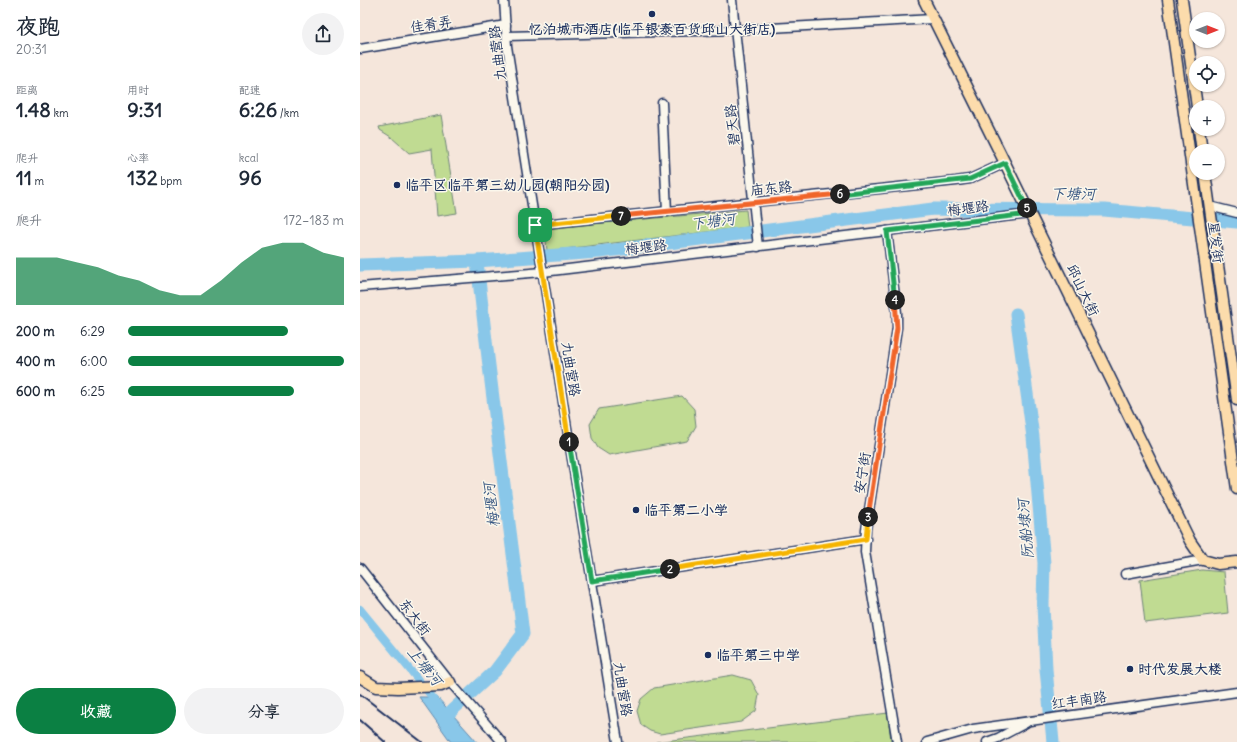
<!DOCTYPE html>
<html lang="zh">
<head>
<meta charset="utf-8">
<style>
	body { margin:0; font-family:Delius,"LXGW WenKai TC",sans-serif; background:#f2f2f3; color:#1f2937; height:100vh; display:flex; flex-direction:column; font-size:15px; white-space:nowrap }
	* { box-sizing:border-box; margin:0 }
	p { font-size:13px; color:#747a83 }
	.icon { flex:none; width:22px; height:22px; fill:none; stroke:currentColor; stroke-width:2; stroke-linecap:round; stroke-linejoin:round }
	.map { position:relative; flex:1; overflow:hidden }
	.drawer { display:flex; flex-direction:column; background:#fff; width:360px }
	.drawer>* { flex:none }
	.needle { width:26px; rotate:90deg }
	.fabs { position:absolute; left:829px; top:12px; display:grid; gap:8px }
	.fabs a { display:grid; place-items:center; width:36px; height:36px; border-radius:50%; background:#fff; box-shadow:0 1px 3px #0004; font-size:20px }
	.pin { position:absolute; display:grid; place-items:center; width:34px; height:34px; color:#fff; margin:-17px; border-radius:8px; box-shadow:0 2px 6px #0006 }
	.km { position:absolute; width:20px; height:20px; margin:-10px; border-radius:50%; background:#222; color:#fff; font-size:11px; line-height:20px; text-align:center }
	.round { display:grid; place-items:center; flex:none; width:42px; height:42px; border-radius:21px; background:#f2f2f3 }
	.head { display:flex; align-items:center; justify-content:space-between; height:68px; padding:0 16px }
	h1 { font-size:22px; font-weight:800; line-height:30px }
	.figures { display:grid; grid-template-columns:repeat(3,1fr); gap:6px; height:68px; padding:4px 16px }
	.figures div { display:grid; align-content:center }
	.figures b { font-size:20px; font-weight:800 }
	.figures small { font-size:11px; font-weight:400 }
	.figures p { font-size:11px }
	.chart { height:112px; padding:8px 16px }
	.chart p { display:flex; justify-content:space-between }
	.chart svg { width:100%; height:72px; margin-top:4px; fill:#0b8043; opacity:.7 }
	.cta { display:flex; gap:8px; margin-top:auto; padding:8px 16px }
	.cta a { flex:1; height:46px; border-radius:24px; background:#0b8043; color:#fff; font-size:16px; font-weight:800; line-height:46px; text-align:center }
	.cta a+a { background:#f2f2f3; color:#1f2937 }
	ul { padding:0 16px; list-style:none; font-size:13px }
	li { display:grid; grid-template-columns:64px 48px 1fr; align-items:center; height:30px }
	li i { height:10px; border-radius:5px; background:#0b8043 }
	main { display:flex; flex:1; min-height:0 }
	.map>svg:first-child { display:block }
	.park { fill:#c0db92; stroke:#6e8578 }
	.water { fill:#89c7e9; stroke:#5d8ab1 }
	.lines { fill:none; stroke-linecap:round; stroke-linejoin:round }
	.canal { stroke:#89c7e9; stroke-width:8 }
	.river { stroke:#89c7e9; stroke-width:13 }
	.minor-casing { stroke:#1b2f5e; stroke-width:11 }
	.major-casing { stroke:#1b2f5e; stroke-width:13 }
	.minor { stroke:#fbf7ec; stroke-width:8 }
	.major { stroke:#fcdcac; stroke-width:10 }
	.rail { stroke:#1b2f5e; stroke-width:2 }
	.split-1-casing { stroke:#fff; stroke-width:8 }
	.split-2-casing { stroke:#fff; stroke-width:8 }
	.split-3-casing { stroke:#fff; stroke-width:8 }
	.split-4-casing { stroke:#fff; stroke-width:8 }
	.split-5-casing { stroke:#fff; stroke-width:8 }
	.split-6-casing { stroke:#fff; stroke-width:8 }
	.split-7-casing { stroke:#fff; stroke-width:8 }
	.split-8-casing { stroke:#fff; stroke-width:8 }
	.split-1 { stroke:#f5b400; stroke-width:5 }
	.split-2 { stroke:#22a559; stroke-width:5 }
	.split-3 { stroke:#f5b400; stroke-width:5 }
	.split-4 { stroke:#f0652b; stroke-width:5 }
	.split-5 { stroke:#22a559; stroke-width:5 }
	.split-6 { stroke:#22a559; stroke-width:5 }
	.split-7 { stroke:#f0652b; stroke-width:5 }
	.split-8 { stroke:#f5b400; stroke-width:5 }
	.poi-dot { fill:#1b2f5e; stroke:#fbf7ec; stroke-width:1.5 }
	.labels { text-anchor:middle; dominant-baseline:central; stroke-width:3; stroke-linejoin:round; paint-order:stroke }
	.street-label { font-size:14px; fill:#1b2f5e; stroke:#fbf7ec }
	.poi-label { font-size:14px; font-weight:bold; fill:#1b2f5e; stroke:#fbf7ec; text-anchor:start }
	.water-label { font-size:15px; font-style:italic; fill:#365581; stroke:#fbf7ec }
</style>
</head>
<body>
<main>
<section class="drawer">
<div class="head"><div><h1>夜跑</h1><p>20:31</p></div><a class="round"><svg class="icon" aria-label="share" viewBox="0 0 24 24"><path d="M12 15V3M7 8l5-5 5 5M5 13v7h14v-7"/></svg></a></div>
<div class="figures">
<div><p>距离</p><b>1.48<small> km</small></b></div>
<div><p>用时</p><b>9:31</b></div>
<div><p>配速</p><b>6:26<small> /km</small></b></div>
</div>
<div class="figures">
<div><p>爬升</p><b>11<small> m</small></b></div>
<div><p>心率</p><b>132<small> bpm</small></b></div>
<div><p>kcal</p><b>96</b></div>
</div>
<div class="chart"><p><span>爬升</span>172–183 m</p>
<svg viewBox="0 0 160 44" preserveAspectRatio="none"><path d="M0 44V15L10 15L20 15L30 18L40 21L50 26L60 29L70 35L80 38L90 38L100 29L110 18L120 9L130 6L140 6L150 12L160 15V44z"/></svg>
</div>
<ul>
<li><b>200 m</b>6:29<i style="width:74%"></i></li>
<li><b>400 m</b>6:00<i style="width:100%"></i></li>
<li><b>600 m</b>6:25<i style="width:77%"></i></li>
</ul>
<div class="cta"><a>收藏</a><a>分享</a></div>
</section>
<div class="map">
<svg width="877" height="742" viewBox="0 0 877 742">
	<rect width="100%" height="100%" fill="#f5e6db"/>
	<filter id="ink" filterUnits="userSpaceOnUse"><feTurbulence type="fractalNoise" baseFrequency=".025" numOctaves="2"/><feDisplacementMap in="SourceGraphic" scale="8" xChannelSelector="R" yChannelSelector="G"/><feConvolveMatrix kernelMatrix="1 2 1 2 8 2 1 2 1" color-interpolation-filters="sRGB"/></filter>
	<g filter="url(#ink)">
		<g class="park">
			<path d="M81,115L97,213L77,216L72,149L49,153L31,137L20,130L19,127Z"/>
			<path d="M386,210L388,227L187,251L185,228Z"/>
			<path d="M322,396L334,409L336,426L327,441L249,455L238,448L232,438L230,424L239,409Z"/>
			<path d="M842,570L864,572L868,613L785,623L780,580Z"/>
			<path d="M373,675L391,680L399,695L396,711L381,722L300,734L290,731L281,725L277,711L281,699L294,688Z"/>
			<path d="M528,713L531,741L528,742H296Z"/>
		</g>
		<path class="water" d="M59,697H77L117,742H91Z"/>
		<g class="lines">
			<path class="canal" d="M0,609L78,704"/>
			<g class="river">
				<path d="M0,265L117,261L239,252L573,209L744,210L877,222"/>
				<path d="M656,314L673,437L684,563L683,605L686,669L693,742"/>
				<path d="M87,715L135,671L163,634C148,510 130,386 117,261"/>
			</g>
			<defs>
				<g id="minor">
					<path d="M144,0L147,46L210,447L258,742"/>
					<path d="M372,0L398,247"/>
					<path d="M147,36L375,30L573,19"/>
					<path d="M0,49L146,25"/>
					<path d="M302,103L307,212"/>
					<path d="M849,206L877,213"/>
					<path d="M175,225L596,181L610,179L645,163"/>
					<path d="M527,231L537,313V328L506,530L505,552L537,742"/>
					<path d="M0,287L183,272L670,214"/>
					<path d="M0,568L90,682L142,742"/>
					<path d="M765,574L843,560"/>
					<path d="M232,581L506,539"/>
					<path d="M567,742L613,729L877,692"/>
					<path d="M627,742L638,738L666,723"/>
				</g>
				<g id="major">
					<path d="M564,0L645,163L830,541L843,560L858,564L877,562"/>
					<path d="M808,0L877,489"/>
					<path d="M822,0L837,107"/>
					<path d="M839,129L842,151"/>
					<path d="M845,173L877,400"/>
					<path d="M0,677L16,687L38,688L81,686L90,682"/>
				</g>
			</defs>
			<use href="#minor" class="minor-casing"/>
			<use href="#major" class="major-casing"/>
			<use href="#minor" class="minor"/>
			<use href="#major" class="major"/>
			<g class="rail">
				<path d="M0,694L62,742"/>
				<path d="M0,720L25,742"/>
			</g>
		</g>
	</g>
	<g class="lines" filter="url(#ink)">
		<defs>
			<path id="split-1" d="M175,225L209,442"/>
			<path id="split-2" d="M209,442L232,581L310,569"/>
			<path id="split-3" d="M310,569L506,539L508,517"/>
			<path id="split-4" d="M508,517L537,328L535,300"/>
			<path id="split-5" d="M535,300L527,231L670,214L667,208"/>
			<path id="split-6" d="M480,194L610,179L645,163L667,208"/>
			<path id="split-7" d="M261,216L480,194"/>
			<path id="split-8" d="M175,225L261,216"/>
		</defs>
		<use href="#split-1" class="split-1-casing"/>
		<use href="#split-2" class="split-2-casing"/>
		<use href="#split-3" class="split-3-casing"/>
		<use href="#split-4" class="split-4-casing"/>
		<use href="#split-5" class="split-5-casing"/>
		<use href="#split-6" class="split-6-casing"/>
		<use href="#split-7" class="split-7-casing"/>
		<use href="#split-8" class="split-8-casing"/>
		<use href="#split-1" class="split-1"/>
		<use href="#split-2" class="split-2"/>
		<use href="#split-3" class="split-3"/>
		<use href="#split-4" class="split-4"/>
		<use href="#split-5" class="split-5"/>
		<use href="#split-6" class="split-6"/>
		<use href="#split-7" class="split-7"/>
		<use href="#split-8" class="split-8"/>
	</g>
	<g class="poi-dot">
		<circle cx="292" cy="14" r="4"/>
		<circle cx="37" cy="185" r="4"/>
		<circle cx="276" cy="510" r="4"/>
		<circle cx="348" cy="655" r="4"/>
		<circle cx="770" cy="669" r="4"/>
	</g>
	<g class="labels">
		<g class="street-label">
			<text transform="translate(71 24) rotate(-9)">佳肴弄</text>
			<text transform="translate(137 53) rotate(-97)">九曲营路</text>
			<text transform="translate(372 125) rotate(-96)">碧天路</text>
			<text transform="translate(411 188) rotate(-6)">庙东路</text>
			<text transform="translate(608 208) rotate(-7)">梅堰路</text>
			<text transform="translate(856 242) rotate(82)">星发街</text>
			<text transform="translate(286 247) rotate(-7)">梅堰路</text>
			<text transform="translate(723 290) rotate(64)">邱山大街</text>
			<text transform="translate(211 369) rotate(81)">九曲营路</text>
			<text transform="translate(502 473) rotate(-81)">安宁街</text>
			<text transform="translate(55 617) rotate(52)">东大街</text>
			<text transform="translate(263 689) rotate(81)">九曲营路</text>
			<text transform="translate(719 700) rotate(-8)">红丰南路</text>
		</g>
		<g class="poi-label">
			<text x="292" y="29" text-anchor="middle">忆泊城市酒店(临平银泰百货邱山大街店)</text>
			<text x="45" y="185">临平区临平第三幼儿园(朝阳分园)</text>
			<text x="284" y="510">临平第二小学</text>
			<text x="356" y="655">临平第三中学</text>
			<text x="778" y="669">时代发展大楼</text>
		</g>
		<g class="water-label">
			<text x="713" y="193">下塘河</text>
			<text transform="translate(353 221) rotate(-7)">下塘河</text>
			<text transform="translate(131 505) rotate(-97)">梅堰河</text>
			<text transform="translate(665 529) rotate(-95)">阮船埭河</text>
			<text transform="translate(65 666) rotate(51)">上塘河</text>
		</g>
	</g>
</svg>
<div class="fabs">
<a><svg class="needle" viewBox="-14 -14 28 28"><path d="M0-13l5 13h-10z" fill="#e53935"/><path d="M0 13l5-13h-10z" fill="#747a83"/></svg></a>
<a><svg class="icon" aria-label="locate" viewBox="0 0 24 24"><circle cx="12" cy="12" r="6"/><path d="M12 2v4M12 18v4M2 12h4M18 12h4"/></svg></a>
<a>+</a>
<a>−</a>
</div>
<div class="pin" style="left:175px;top:225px;background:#1e9e55"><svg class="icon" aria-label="arrive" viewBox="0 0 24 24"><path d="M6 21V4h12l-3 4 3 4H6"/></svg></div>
<b class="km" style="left:209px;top:442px">1</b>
<b class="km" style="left:310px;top:569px">2</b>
<b class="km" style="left:508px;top:517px">3</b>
<b class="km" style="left:535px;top:300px">4</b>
<b class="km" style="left:667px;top:208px">5</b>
<b class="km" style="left:480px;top:194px">6</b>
<b class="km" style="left:261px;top:216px">7</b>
</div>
</main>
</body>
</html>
